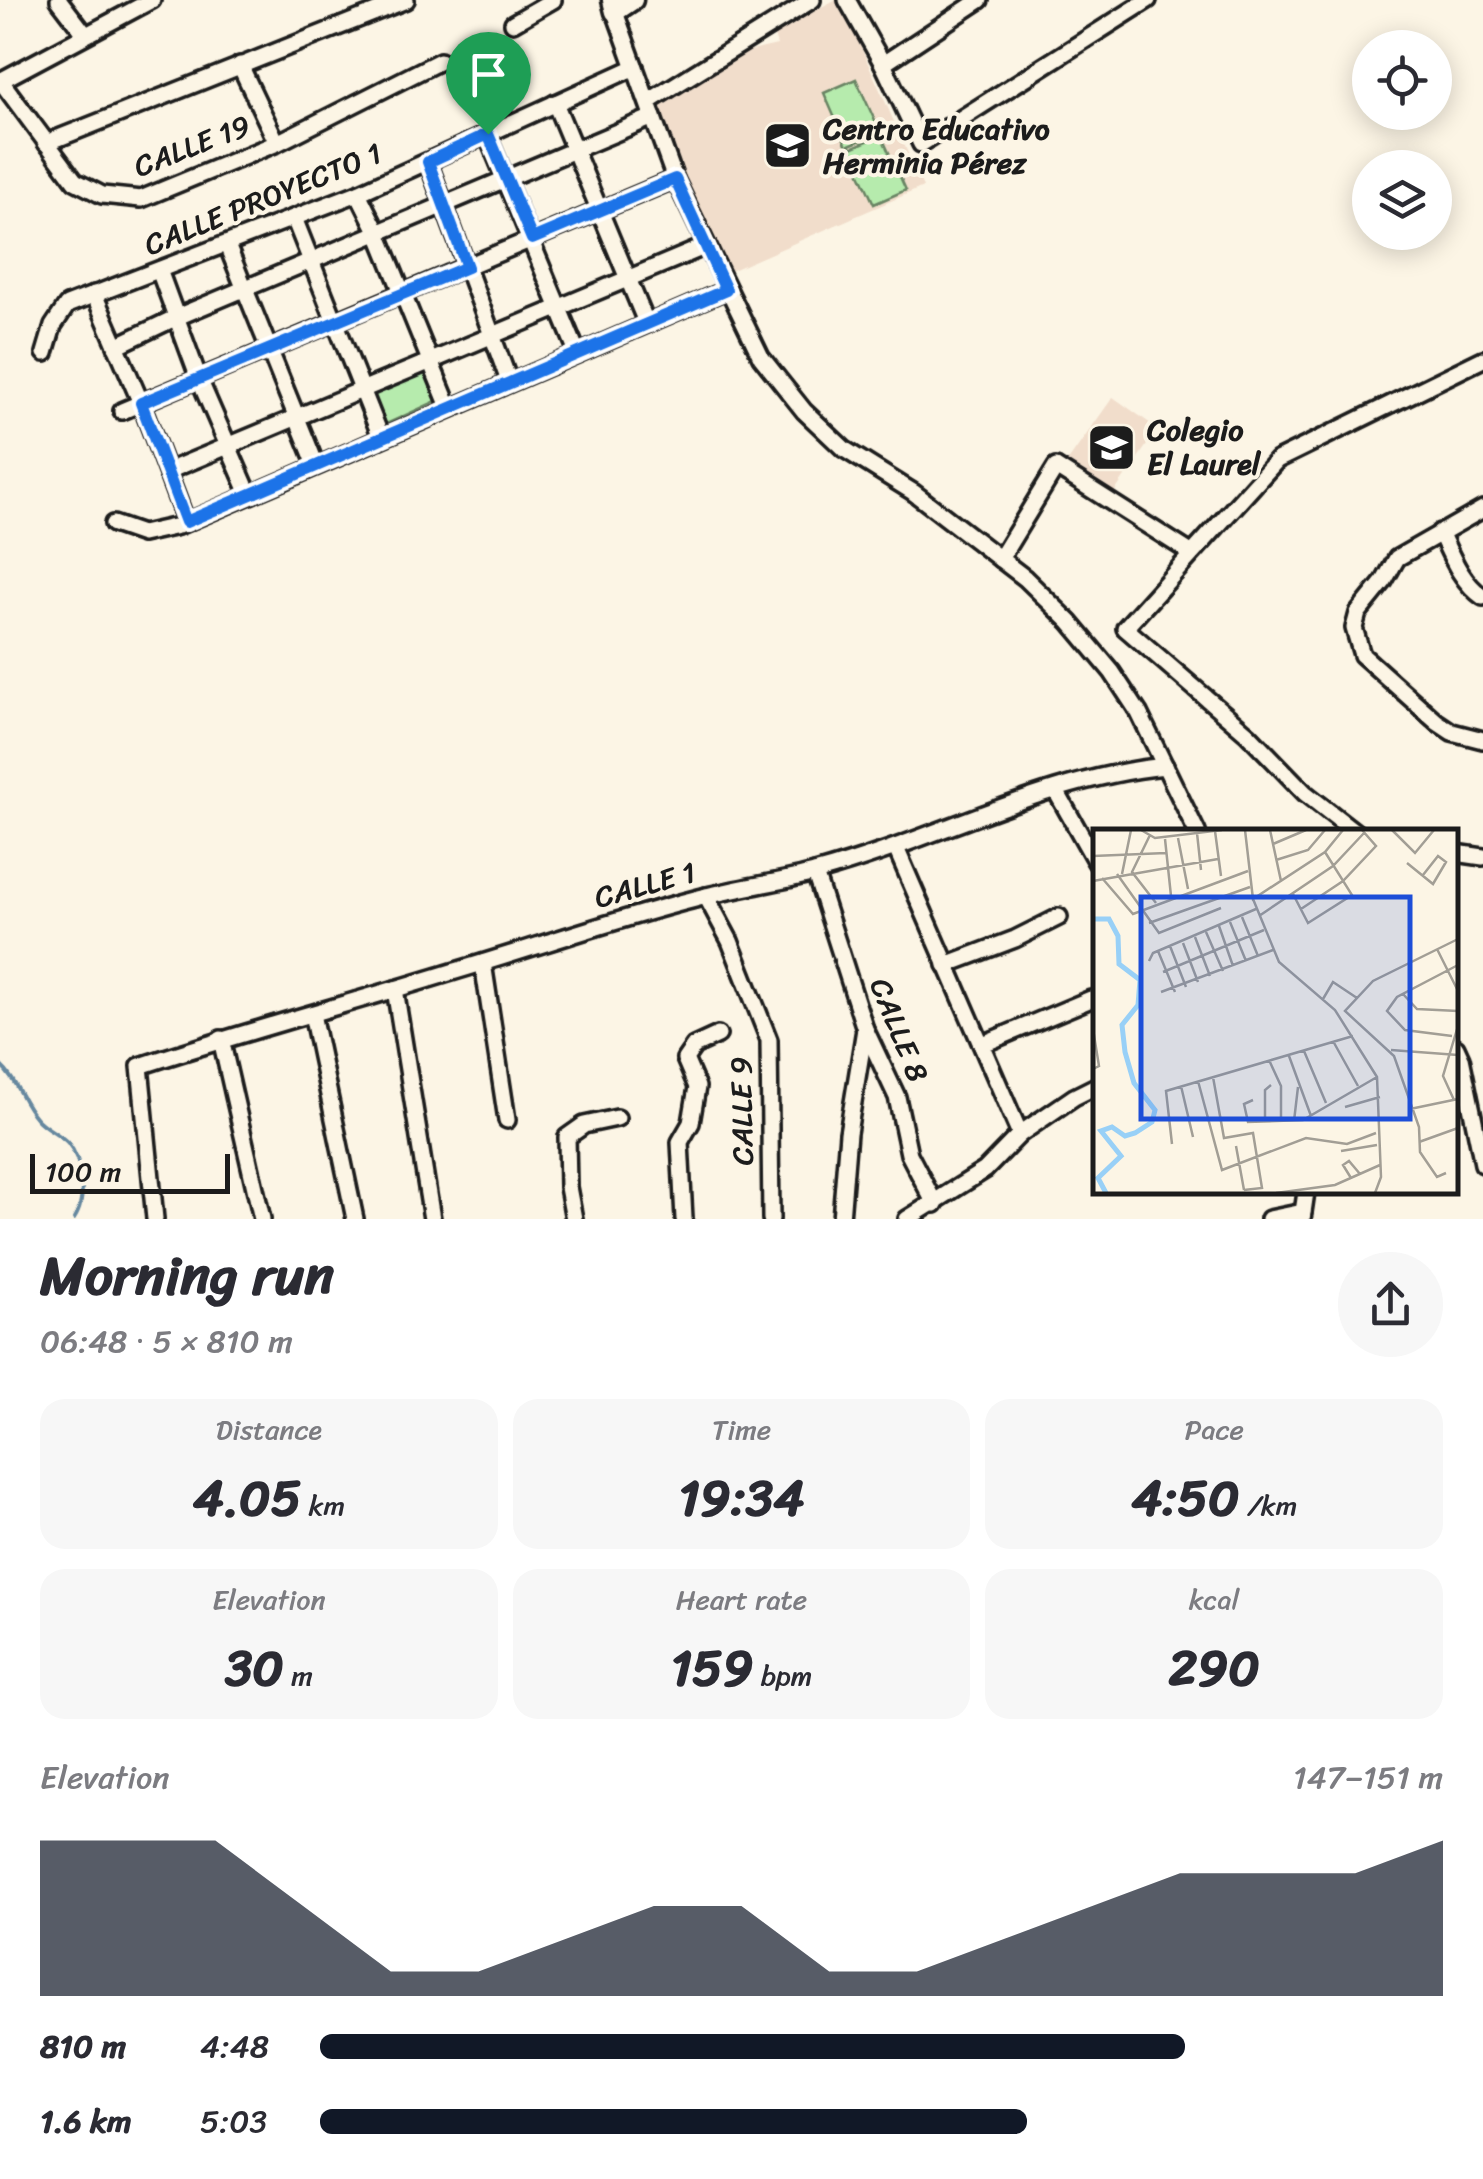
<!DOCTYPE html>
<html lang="en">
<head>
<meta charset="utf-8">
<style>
	body { margin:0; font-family:Sriracha,sans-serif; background:#f7f7f7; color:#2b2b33; height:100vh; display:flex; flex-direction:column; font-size:38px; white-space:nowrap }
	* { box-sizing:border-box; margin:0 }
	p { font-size:32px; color:#7c7c81 }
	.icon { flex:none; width:55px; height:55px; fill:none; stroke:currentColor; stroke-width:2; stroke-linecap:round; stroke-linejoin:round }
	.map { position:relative; height:1219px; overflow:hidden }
	.sheet { display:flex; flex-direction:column; background:#fff; flex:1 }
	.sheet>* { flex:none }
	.fabs { position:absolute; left:1352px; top:30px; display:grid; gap:20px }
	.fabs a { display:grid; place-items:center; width:100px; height:100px; border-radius:50%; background:#fff; box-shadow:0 5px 25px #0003; font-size:50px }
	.scale { position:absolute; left:30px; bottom:25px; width:200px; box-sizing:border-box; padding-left:10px; border:5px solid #1c1c1c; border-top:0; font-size:28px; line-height:35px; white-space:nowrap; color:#1c1c1c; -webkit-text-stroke:8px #fcf5e5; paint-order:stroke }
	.pin { position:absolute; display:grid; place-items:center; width:85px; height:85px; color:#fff; margin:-102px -42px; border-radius:50% 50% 50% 0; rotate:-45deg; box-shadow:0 0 10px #0007 }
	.pin .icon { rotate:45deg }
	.round { display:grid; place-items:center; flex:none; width:105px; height:105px; border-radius:52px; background:#f7f7f7 }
	.overview { display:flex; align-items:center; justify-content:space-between; height:170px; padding:0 40px }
	h1 { font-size:55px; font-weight:700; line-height:75px }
	.stats { display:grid; grid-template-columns:repeat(3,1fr); gap:15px; height:170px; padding:10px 40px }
	.stats div { display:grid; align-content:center; border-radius:25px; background:#f7f7f7; text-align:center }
	.stats b { font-size:50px; font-weight:700 }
	.stats small { font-size:28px; font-weight:400 }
	.stats p { font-size:28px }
	.chart { height:280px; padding:20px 40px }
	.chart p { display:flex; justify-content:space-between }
	.chart svg { width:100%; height:180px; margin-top:10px; fill:#111827; opacity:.7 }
	ul { padding:0 40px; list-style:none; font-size:32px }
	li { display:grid; grid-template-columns:160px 120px 1fr; align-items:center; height:75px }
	li i { height:25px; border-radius:12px; background:#111827 }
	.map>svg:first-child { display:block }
	.built { fill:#f1ddcb }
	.green { fill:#b6ebad; stroke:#698464; stroke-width:2.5 }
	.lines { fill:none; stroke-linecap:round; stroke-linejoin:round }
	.stream { stroke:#66889f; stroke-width:4 }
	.minor-casing { stroke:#1c1c1c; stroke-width:22 }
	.major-casing { stroke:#1c1c1c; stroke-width:25 }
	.minor { stroke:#fcf5e5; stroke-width:15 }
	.major { stroke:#fcf5e5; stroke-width:18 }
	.route-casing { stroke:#fff; stroke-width:20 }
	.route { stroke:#1a73e8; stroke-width:12 }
	.labels { text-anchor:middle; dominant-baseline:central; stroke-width:8; stroke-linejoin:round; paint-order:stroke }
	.poi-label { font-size:30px; font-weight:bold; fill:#1c1c1c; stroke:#fcf5e5; text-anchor:start }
	.street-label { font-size:30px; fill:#1c1c1c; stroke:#fcf5e5 }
	.inset-river { fill:none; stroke:#98d0f7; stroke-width:5 }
	.inset-road { fill:none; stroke:#a29e95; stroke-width:2.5 }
	.view { fill:#1d4ed8; fill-opacity:0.15; stroke:#1d4ed8; stroke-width:5 }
	.inset-edge { fill:none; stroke:#1c1c1c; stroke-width:5 }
</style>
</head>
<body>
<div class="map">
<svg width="1483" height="1219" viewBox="0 0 1483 1219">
	<rect width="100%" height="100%" fill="#fcf5e5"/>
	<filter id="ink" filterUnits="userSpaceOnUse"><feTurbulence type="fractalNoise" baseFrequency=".01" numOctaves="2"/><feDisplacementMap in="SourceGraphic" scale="20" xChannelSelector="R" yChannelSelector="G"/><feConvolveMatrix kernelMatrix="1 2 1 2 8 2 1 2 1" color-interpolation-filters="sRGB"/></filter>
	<g filter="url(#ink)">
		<g class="built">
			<path d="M835,0H840L923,187L726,273L690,196L655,104L743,53L777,45L773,32Z"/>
			<path d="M1113,397L1158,429L1111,497L1065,465Z"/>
		</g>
		<g class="green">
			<path d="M856,79L880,132L847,146L824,93Z"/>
			<path d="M881,135L906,190L874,204L849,149Z"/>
			<path d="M425,366L441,399L382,426L365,392Z"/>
		</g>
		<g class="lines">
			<path class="stream" d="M0,1065C17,1080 21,1101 36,1118C44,1128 59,1133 68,1143C83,1161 87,1200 74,1219"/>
			<defs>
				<g id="minor">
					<path d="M59,0L85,34"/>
					<path d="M847,0L883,64L921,144L1148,0"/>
					<path d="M615,12L675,179L761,357L804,411L844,449L913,492L965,532L1025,578L1070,622L1112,672L1139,713L1197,832"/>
					<path d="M513,23L553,0"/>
					<path d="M883,64L980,0"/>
					<path d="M240,65L277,143"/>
					<path d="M0,80L75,181L102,195L141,199L277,143L440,61"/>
					<path d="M0,81L152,0"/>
					<path d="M648,102L812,0"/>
					<path d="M555,103L646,322"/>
					<path d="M487,135L577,352"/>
					<path d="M46,143L406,0"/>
					<path d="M428,162L509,381"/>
					<path d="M358,193L378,233L449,407"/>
					<path d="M294,218L381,437"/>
					<path d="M227,245L316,465"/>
					<path d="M159,270L199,379L249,494"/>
					<path d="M94,294L141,403L186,522"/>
					<path d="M116,346L177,317L653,117"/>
					<path d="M45,353L53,326L67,305L358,193L635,67"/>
					<path d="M122,411L675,179"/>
					<path d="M168,471L706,246"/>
					<path d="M1483,509L1397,558L1384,581L1358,613L1354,628L1362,655L1437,722L1452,732L1483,740"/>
					<path d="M113,524L142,534L178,526L726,290"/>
					<path d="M1440,532C1451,555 1461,582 1483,597"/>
					<path d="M1000,559L1056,467L1191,553"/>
					<path d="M1056,791L1096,862"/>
					<path d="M1355,832L1305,793L1248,734L1125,628L1277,460L1483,359"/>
					<path d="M896,848L1020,1134"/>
					<path d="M1456,853L1483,857"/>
					<path d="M815,873L865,1029L897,1097L909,1154L935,1204"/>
					<path d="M706,896L730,941L769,1040L771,1219"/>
					<path d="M483,963L507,1120"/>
					<path d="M946,965L1015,939L1059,917"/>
					<path d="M395,989L432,1219"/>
					<path d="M312,1014L355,1219"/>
					<path d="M221,1039L262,1219"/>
					<path d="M983,1044L1091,999"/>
					<path d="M1456,1047L1461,1058L1483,1164"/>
					<path d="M155,1219L140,1066C243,1032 348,1004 452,972C537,947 621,917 707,896C743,887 782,882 818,872C935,840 1044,778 1165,766"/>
					<path d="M574,1219L568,1187L567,1137L584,1125L617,1118"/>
					<path d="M684,1219L680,1142L691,1123L697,1087L685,1059L694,1046L718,1035"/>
					<path d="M841,1219L848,1133L865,1029"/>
					<path d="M907,1219L985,1170L1020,1134L1074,1097L1096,1086"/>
					<path d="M1269,1219L1303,1212"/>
					<path d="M1302,1219L1306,1192"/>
				</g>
				<path id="major" d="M612,0L615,12L633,0"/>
			</defs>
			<use href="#minor" class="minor-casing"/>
			<use href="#major" class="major-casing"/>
			<use href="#minor" class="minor"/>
			<use href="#major" class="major"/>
		</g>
	</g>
	<g class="lines" filter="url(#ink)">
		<defs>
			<path id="route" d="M488,134L532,239L675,179L726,290L186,522L141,403L467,267L428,162Z"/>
		</defs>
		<use href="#route" class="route-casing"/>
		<use href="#route" class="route"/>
	</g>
	<defs>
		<symbol id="school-square" viewBox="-11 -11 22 22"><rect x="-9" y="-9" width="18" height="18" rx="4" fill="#1c1c1c" stroke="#fcf5e5"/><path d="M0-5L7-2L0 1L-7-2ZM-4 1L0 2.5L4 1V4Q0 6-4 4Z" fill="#fff"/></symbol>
	</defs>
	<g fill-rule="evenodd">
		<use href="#school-square" x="760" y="118" width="55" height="55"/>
		<use href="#school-square" x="1084" y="420" width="55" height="55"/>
	</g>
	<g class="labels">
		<g class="poi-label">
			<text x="823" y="129">Centro Educativo<tspan x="823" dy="34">Herminia Pérez</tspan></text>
			<text x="1147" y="430">Colegio<tspan x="1147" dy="34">El Laurel</tspan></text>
		</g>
		<g class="street-label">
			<text transform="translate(192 146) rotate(-21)">CALLE 19</text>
			<text transform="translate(263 199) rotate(-22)">CALLE PROYECTO 1</text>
			<text transform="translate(645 885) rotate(-15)">CALLE 1</text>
			<text transform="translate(899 1030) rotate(68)">CALLE 8</text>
			<text transform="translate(742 1111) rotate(-91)">CALLE 9</text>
		</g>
	</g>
	<g transform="translate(1093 829)">
		<rect width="365" height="365" fill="#fcf5e5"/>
		<path class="inset-river" d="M0,90H16L25,107L26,135L47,151L45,176L29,196L32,223L41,254L62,281L59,293L42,304L32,307L19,298L8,302L28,327L5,349L13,364"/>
		<path class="inset-road" d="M48,1L62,9L129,1M152,1L160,70L232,23L250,1M177,1L188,52M299,1L322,24L341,1M122,2L128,47M104,4L108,41M57,6L39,43L63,74M85,9L95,60M72,10L78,67M180,15L213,1M0,27L73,24M183,31L215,21L232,1M314,34L340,55L353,33L345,27L330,46M24,45L66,104L128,79M29,45L38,1M9,49L40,85L155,42M0,52L125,30M200,65L215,94L259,66L232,23M160,70L186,133L242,181L284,248L288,348L282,364M208,80L250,52L283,17L269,1M166,87L240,37L271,4M149,88L165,127M137,93L153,132M56,94L157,58M126,97L140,137M113,103L130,142M102,108L117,147M90,114L105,153M77,117L93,158M344,120L364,160M65,122L82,163M56,132L60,124L163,80M70,143L171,101M68,163L180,121M310,165L324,180L365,182M230,170L240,153L264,169M0,200L6,237L0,240M359,207L312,201L294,182L304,168L365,136M240,212L265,257M298,221L365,226M211,222L233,274M196,227L218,287M176,231L188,257V291M120,248L131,309L160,304L169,359L151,361M105,252L129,341L213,309L254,315L283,304M88,257L100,308M160,271L151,275L155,293L210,291L284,248M361,271L350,247L365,197M252,278L287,268M317,280L365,270M201,292L205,258M172,293V261L178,256M326,313L365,299M79,315L73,262L260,207M143,317L151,361M248,322L284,316M353,344L344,348L327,323L326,298L301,227L252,182L280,152L365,110M258,349L250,336L256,332L267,345M183,364L242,356L287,336"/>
		<path class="view" d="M48,68H317V290H48Z"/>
		<rect width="365" height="365" class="inset-edge"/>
	</g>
</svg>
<div class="fabs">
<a><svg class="icon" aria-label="locate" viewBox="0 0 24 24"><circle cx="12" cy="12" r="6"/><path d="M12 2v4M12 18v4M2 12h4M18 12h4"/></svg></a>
<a><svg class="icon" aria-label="layers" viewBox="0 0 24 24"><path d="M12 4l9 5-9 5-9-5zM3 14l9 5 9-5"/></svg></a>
</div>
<div class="scale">100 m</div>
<div class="pin" style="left:488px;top:134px;background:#1e9e55"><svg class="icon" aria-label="arrive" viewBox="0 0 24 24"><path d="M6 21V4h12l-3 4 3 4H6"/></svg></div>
</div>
<section class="sheet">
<div class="overview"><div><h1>Morning run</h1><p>06:48 · 5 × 810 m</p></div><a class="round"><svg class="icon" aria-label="share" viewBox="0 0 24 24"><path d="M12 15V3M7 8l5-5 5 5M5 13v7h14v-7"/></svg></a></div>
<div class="stats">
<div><p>Distance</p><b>4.05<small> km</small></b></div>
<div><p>Time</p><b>19:34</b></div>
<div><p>Pace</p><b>4:50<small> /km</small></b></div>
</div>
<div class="stats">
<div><p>Elevation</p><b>30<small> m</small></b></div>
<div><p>Heart rate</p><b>159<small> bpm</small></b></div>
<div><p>kcal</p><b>290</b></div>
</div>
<div class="chart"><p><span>Elevation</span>147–151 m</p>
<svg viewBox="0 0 160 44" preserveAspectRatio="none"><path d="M0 44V6L10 6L20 6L30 22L40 38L50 38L60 30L70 22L80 22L90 38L100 38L110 30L120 22L130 14L140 14L150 14L160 6V44z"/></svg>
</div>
<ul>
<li><b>810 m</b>4:48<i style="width:77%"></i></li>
<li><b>1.6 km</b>5:03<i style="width:63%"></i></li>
</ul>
</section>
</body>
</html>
